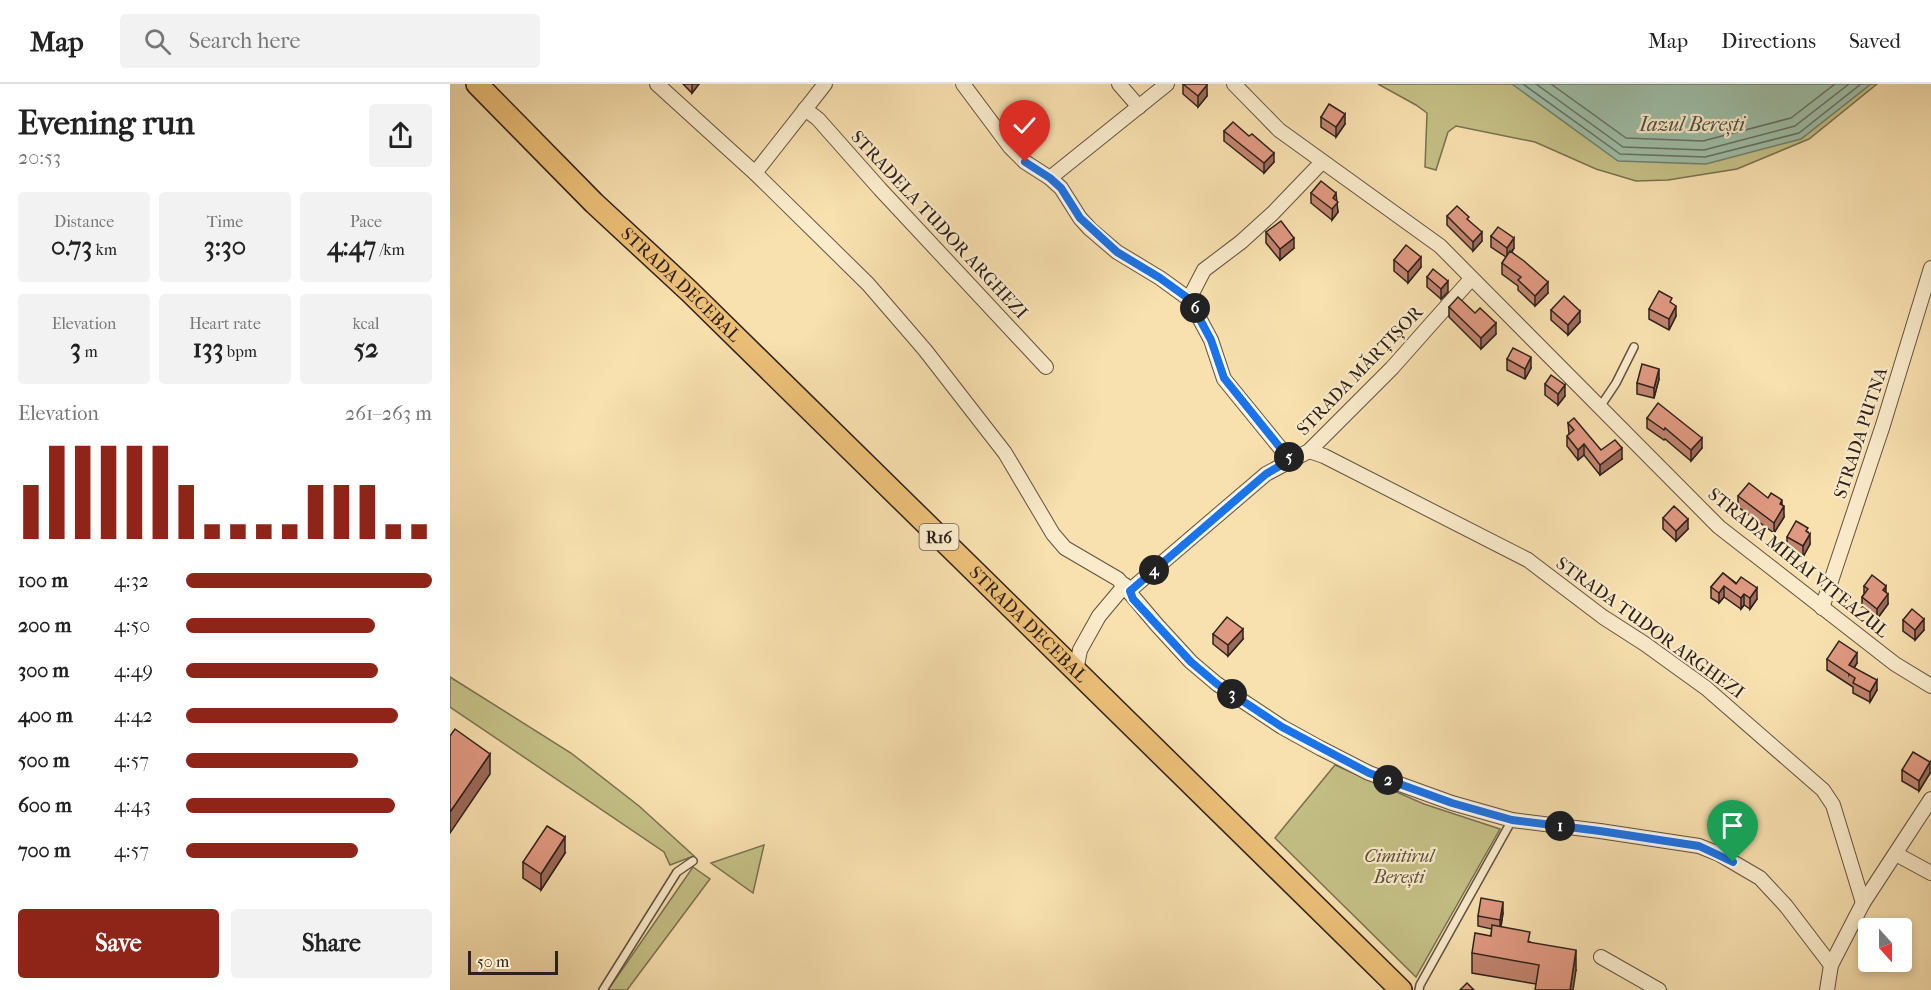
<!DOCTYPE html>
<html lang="en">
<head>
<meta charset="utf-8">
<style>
	body { margin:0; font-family:"IM FELL French Canon",serif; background:#f2f2f2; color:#222; height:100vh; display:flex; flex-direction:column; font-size:22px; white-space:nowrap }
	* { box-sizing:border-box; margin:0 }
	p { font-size:20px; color:#767676 }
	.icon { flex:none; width:33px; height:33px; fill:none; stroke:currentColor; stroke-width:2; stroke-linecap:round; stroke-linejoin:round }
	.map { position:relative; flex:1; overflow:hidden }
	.details { display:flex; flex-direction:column; background:#fff; width:450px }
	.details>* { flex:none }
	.needle { width:39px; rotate:159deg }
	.fabs { position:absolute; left:1408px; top:834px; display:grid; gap:12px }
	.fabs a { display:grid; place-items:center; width:54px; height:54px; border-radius:6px; background:#fff; box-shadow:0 3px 9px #0003; font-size:30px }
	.scale { position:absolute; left:18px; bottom:15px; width:90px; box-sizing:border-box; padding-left:6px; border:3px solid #2e221c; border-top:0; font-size:16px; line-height:21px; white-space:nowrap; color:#2e221c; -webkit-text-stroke:4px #faebcb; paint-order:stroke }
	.pin { position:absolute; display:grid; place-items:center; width:51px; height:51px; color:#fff; margin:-62px -26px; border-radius:50% 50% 50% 0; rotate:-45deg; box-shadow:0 0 6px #0007 }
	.pin .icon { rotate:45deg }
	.km { position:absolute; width:30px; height:30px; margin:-15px; border-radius:50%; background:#222; color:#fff; font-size:16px; line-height:30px; text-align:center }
	.round { display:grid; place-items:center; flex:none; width:63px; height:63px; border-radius:6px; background:#f2f2f2 }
	.head { display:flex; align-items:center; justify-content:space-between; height:102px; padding:0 18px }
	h1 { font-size:33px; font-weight:700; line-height:45px }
	.metrics { display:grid; grid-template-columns:repeat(3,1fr); gap:9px; height:102px; padding:6px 18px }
	.metrics div { display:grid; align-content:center; border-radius:6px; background:#f2f2f2; text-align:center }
	.metrics b { font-size:26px; font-weight:700 }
	.metrics small { font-size:16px; font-weight:400 }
	.metrics p { font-size:16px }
	.chart { height:168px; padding:12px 18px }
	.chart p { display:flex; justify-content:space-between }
	.chart svg { width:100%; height:108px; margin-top:6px; stroke:#8f2418; stroke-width:6 }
	.action { display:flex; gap:12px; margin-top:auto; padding:12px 18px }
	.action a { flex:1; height:69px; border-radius:6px; background:#8f2418; color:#fff; font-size:24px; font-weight:700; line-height:69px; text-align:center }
	.action a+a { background:#f2f2f2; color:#222 }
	ul { padding:0 18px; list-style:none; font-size:20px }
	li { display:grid; grid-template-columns:96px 72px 1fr; align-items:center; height:45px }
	li i { height:15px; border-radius:8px; background:#8f2418 }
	header { display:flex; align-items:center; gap:36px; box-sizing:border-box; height:84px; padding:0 30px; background:#fff; border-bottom:2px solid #e0e0e0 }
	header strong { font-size:28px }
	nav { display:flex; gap:33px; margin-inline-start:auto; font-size:21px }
	.search { width:420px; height:54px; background:#f2f2f2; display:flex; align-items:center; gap:15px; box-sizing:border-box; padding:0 21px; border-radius:6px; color:#767676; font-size:22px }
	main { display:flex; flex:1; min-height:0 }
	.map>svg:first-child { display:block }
	.green { fill:#c4c086; stroke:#797151; stroke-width:1.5 }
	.water { fill:#9ebea7; stroke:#71806f; stroke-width:1.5 }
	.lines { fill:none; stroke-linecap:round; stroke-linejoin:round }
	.shore { stroke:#667062; stroke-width:1.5 }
	.service-casing { stroke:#605241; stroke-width:10 }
	.minor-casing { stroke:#605241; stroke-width:16 }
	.primary-casing { stroke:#2e221c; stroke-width:24 }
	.service { stroke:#faebcb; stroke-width:7 }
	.minor { stroke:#faebcb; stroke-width:14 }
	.primary { stroke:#ecc078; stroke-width:21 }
	.wall { fill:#c1846f; stroke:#2e221c; stroke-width:1.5 }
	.shaded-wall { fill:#9d6b5a; stroke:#2e221c; stroke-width:1.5 }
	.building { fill:#e09981; stroke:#2e221c; stroke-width:1.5 }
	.route-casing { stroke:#fff; stroke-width:12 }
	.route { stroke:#1a73e8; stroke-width:8 }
	.labels { text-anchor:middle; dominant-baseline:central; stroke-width:4.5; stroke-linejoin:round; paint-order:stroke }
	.shield { fill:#faebcb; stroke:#6b5e50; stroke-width:1.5 }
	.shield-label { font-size:16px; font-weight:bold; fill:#2e221c }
	.street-label { font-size:18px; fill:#2e221c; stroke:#faebcb }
	.park-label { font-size:18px; font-style:italic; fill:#5b513c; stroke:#faebcb }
	.water-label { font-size:20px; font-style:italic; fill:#505146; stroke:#faebcb }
</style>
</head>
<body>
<header>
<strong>Map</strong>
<div class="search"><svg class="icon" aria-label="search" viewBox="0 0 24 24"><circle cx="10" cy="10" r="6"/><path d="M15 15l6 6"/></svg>Search here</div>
<nav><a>Map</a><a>Directions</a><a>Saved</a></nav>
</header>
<main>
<section class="details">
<div class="head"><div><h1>Evening run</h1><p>20:53</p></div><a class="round"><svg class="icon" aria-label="share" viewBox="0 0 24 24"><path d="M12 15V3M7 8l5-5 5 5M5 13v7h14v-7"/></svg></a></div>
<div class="metrics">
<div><p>Distance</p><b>0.73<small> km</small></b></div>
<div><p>Time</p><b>3:30</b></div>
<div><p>Pace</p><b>4:47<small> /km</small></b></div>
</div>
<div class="metrics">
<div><p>Elevation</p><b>3<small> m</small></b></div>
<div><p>Heart rate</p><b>133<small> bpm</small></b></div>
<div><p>kcal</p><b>52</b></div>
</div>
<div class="chart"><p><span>Elevation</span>261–263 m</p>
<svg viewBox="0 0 160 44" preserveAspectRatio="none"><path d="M5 44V22M15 44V6M25 44V6M35 44V6M45 44V6M55 44V6M65 44V22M75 44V38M85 44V38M95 44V38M105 44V38M115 44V22M125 44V22M135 44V22M145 44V38M155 44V38"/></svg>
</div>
<ul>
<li><b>100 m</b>4:32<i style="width:100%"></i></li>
<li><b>200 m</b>4:50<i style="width:77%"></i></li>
<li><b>300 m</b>4:49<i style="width:78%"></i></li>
<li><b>400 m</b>4:42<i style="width:86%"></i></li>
<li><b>500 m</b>4:57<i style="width:70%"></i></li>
<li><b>600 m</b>4:43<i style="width:85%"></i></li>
<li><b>700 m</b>4:57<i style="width:70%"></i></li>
</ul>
<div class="action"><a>Save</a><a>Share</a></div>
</section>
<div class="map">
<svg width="1481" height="906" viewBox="0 0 1481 906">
	<rect width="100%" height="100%" fill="#f8e0af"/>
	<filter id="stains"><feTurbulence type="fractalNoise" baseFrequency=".00333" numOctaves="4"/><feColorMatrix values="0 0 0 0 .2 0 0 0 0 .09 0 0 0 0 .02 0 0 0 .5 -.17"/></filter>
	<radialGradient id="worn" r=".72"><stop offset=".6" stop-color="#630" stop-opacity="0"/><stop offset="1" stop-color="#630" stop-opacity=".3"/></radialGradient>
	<g class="green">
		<path d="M928,0H1427L1359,55L1287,85L1218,96L1186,97L1146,85L1085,58L1006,42L998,48L986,86L975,83L977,29L966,21Z"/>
		<path d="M0,593L121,669L189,722L244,772L220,781L214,768L0,623Z"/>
		<path d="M885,681L974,720L1050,745L966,893L825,754Z"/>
		<path d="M314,761L303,809L261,779Z"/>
		<path d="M243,783L260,795L177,906H158Z"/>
	</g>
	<path class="water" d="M1062,0H1421L1351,55L1256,80L1168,77Z"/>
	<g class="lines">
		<g class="shore">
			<path d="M1073,0L1170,70L1255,73L1349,49L1411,0"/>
			<path d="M1086,0L1173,63L1254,66L1345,42L1399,0"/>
			<path d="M1101,0L1176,54L1253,57L1341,34L1385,0"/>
		</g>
		<defs>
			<g id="service">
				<path d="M1150,323L1166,299L1184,263"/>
				<path d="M153,906L227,788L243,777"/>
				<path d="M969,906L970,901L1062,736"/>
			</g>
			<g id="minor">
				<path d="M207,0L305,89L418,200L475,266L555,369L603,450L615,464L668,495L707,541L741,578L767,600L832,643L870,664L919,689L1002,719L1062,736L1150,747L1249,762L1269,770L1310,794L1336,822L1381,881"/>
				<path d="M513,0L560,63L575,78L600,94L611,104L630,134L640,145L667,168L710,194L739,215L761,256L774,295L840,376"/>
				<path d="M669,0L689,23"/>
				<path d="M784,0L829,46L990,162L1269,443L1445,580L1481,602"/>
				<path d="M355,25L368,35L430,105L596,283"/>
				<path d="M305,89L375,0"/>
				<path d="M600,94L717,0"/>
				<path d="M739,215L754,186L791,158L823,129L872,78"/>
				<path d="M859,367L874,372L1078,476L1153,533L1195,560L1256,604L1373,706L1383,721L1413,819"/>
				<path d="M679,507L816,390L859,367L942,284L1021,195"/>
				<path d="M1372,524L1433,341L1481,184"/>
				<path d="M626,587L630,566L649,532L675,501"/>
				<path d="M1446,770L1481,789"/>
				<path d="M1151,873L1209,906"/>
				<path d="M1377,906L1381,881L1413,819L1481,715"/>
			</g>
			<g id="primary">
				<path id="s1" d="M27,0L144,119L239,207L951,906"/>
			</g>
		</defs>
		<use href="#service" class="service-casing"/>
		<use href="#minor" class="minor-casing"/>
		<use href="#primary" class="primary-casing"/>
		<use href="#service" class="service"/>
		<use href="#minor" class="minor"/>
		<use href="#primary" class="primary"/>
	</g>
	<g class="wall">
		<path d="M233,0H249L242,9Z"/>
		<path d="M733,0H756L757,12L748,23L733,10Z"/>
		<path d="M871,33L895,40L886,53L871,43Z"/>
		<path d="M774,47L824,78L814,89L774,57Z"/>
		<path d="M861,109L886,117L888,128L882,136L861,119Z"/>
		<path d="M997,132L1019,137L1032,157L1023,167L997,141Z"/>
		<path d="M816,148L844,164L830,176L816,159Z"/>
		<path d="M1041,152L1064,164L1062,168L1098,209L1085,222L1068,206V202L1052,190V179L1056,173L1041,163Z"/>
		<path d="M944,176L971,183L958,199L944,187Z"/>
		<path d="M977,193L998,208L991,215L977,203Z"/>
		<path d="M1222,220L1226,232L1219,246L1199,235V225Z"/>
		<path d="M999,223L1025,229L1046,250L1031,265L999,233Z"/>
		<path d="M1101,226L1130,238L1118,251L1101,236Z"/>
		<path d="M1057,275L1081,284L1075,295L1057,286Z"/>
		<path d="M1209,295L1204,314L1187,310V299Z"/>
		<path d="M1095,300L1115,312L1108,321L1095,311Z"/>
		<path d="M1197,334L1252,364L1241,377L1215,355L1214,356L1197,344Z"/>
		<path d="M1118,339L1151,366L1172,375L1150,391L1134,371L1128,376L1117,362V352L1119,350Z"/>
		<path d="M1288,412L1332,421L1334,433L1324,449L1288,423Z"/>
		<path d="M1213,434L1238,445L1226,457L1213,445Z"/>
		<path d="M1358,448L1360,460L1353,473L1337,464V453Z"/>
		<path d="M1273,489L1307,515L1300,525L1294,521L1291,525L1274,513L1269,519L1261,514V503Z"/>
		<path d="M1414,502L1436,509L1438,520L1427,535L1412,524V513L1414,510Z"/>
		<path d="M1453,536L1474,546L1465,556L1453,547Z"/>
		<path d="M763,550L793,555L778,572L763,560Z"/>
		<path d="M1377,575L1407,579L1404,584L1427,606L1420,618L1403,609V603L1377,586Z"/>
		<path d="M1452,686L1480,689L1469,707L1452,697Z"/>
		<path d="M115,769L91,806L73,794V778Z"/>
		<path d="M1053,829L1051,843L1080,858L1126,886L1086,900L1022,889V869L1041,852L1042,845L1028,842V832Z"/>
	</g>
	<g class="shaded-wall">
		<path d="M242,0H249L242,9Z"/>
		<path d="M757,1V12L748,23V12Z"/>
		<path d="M895,30V40L886,53V43Z"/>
		<path d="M824,69V78L814,89V79Z"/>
		<path d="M886,109L888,128L882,136L883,114Z"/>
		<path d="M1032,148V157L1023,167V158Z"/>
		<path d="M844,154V164L830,176V165Z"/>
		<path d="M1064,154V164L1057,174V164Z"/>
		<path d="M971,173V183L958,199V188Z"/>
		<path d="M998,197V208L991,215V205Z"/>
		<path d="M1098,198V209L1085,222V212Z"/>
		<path d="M1226,222V232L1219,246V235Z"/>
		<path d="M1130,227V238L1118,251V241Z"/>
		<path d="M1046,239V250L1031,265V254Z"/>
		<path d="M1081,273V284L1075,295V285Z"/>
		<path d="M1209,285V295L1204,314V304Z"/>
		<path d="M1115,301V312L1108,321V310Z"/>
		<path d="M1252,354V364L1241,377V366Z"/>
		<path d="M1134,360V371L1128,376V366Z"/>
		<path d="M1172,364V375L1150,391V381Z"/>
		<path d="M1332,416V426L1334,422V433L1324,449V439Z"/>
		<path d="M1238,435V445L1226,457V447Z"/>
		<path d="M1360,450V460L1353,473V462Z"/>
		<path d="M1274,502V513L1269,519V509Z"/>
		<path d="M1436,502V512L1438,510V520L1427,535V525L1433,506Z"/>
		<path d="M1307,504V515L1300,525V514Z"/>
		<path d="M1294,510V521L1291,525V514Z"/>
		<path d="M1474,535V546L1465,556V546Z"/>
		<path d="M793,545V555L778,572V561Z"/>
		<path d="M1407,569V579L1399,591V581Z"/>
		<path d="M1427,596V606L1420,618V608Z"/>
		<path d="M40,670V690L0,749V728Z"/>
		<path d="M1480,678V689L1469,707V697Z"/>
		<path d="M115,753V769L91,806V790Z"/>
		<path d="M1053,818V829L1050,847V836Z"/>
		<path d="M1126,866V886L1123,906H1120Z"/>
	</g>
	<g class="building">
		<path d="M733,0H756L757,1L748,12Z"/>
		<path d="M879,20L895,30L886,43L871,33Z"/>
		<path d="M783,38L799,52L802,50L824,69L814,79L774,47Z"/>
		<path d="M871,97L886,109L883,114L888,118L882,125L861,109Z"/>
		<path d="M1007,122L1019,133L1017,135L1032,148L1023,158L997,132Z"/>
		<path d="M831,137L844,154L830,165L816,148Z"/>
		<path d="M1048,143L1064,154L1057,164L1041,152Z"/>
		<path d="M956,161L971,173L958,188L944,176Z"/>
		<path d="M1060,167L1074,177L1098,198L1085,212L1068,196L1071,193L1052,179Z"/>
		<path d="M983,185L998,197L991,205L977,193Z"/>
		<path d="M1209,207L1222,214L1220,218L1226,222L1219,235L1199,225Z"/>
		<path d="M1114,212L1130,227L1118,241L1101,226Z"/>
		<path d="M1008,213L1025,229L1030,224L1046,239L1031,254L999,223Z"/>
		<path d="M1063,264L1081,273L1075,285L1057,275Z"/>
		<path d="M1192,280L1209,285L1204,304L1187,299Z"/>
		<path d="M1101,291L1115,301L1108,310L1095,300Z"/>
		<path d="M1208,319L1252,354L1241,366L1215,344L1214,346L1197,334Z"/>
		<path d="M1124,334L1151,366L1165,356L1172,364L1150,381L1134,360L1128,366L1117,352L1124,346L1118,339Z"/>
		<path d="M1299,399L1318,414L1321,409L1332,416L1330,420L1334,422L1324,439L1288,412Z"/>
		<path d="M1224,422L1238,435L1226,447L1213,434Z"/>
		<path d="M1346,437L1358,444L1356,447L1360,450L1353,462L1337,453Z"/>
		<path d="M1273,489L1286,500L1291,493L1307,504L1300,514L1294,510L1291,514L1274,502L1269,509L1261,503Z"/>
		<path d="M1422,491L1436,502L1433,506L1438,510L1427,525L1412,513L1418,505L1414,502Z"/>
		<path d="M1462,525L1474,535L1465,546L1453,536Z"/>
		<path d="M777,533L793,545L778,561L763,550Z"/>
		<path d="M1389,557L1407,569L1399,581L1427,596L1420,608L1403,599L1405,594L1377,575Z"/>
		<path d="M5,645L40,670L0,728V652Z"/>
		<path d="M1463,668L1480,678L1469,697L1452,686Z"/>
		<path d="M97,742L115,753L91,790L73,778Z"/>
		<path d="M1031,814L1053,818L1050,836L1028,832Z"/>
		<path d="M1042,841L1080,848L1078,858L1126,866L1120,906H1085L1089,881L1022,869L1025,849L1041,852Z"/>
		<path d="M1017,899L1024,906H1010Z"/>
	</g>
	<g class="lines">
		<defs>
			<path id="route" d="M575,78L600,94L611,104L630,134L667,168L710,194L739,215L761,256L774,294L840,376L816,390L680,507L683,515L741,578L767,600L832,643L919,689L1002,719L1062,736L1150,747L1249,762L1283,778"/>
		</defs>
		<use href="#route" class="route-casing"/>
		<use href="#route" class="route"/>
	</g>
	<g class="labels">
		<rect class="shield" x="469.5" y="440" width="39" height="26" rx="4.5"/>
		<g class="shield-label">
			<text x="489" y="453">R16</text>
		</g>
		<g class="street-label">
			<text transform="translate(489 141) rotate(47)">STRADELA TUDOR ARGHEZI</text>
			<text stroke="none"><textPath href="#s1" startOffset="286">STRADA DECEBAL</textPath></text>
			<text transform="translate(910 287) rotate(-46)">STRADA MĂRȚIȘOR</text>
			<text transform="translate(1411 349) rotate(-72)">STRADA PUTNA</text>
			<text transform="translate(1348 479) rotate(39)">STRADA MIHAI VITEAZUL</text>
			<text stroke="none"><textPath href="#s1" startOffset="772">STRADA DECEBAL</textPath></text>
			<text transform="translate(1200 544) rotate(36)">STRADA TUDOR ARGHEZI</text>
		</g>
		<g class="park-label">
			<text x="949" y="772">Cimitirul<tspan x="949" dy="21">Berești</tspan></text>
		</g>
		<g class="water-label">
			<text x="1242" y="40">Iazul Berești</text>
		</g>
	</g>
	<rect width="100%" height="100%" filter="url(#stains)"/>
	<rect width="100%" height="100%" fill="url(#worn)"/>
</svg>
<div class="fabs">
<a><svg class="needle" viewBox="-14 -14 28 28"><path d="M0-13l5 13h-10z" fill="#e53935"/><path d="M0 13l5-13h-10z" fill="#767676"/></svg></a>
</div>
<div class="scale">50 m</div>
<div class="pin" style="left:1283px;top:778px;background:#1e9e55"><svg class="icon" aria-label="arrive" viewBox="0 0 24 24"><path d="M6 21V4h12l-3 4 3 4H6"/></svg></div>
<div class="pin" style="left:575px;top:78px;background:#d93025"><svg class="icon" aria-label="check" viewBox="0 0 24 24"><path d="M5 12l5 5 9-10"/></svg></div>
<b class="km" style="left:1110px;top:742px">1</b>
<b class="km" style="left:938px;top:696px">2</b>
<b class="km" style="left:782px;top:610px">3</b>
<b class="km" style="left:704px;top:486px">4</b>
<b class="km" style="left:839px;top:373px">5</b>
<b class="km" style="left:745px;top:224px">6</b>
</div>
</main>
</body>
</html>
